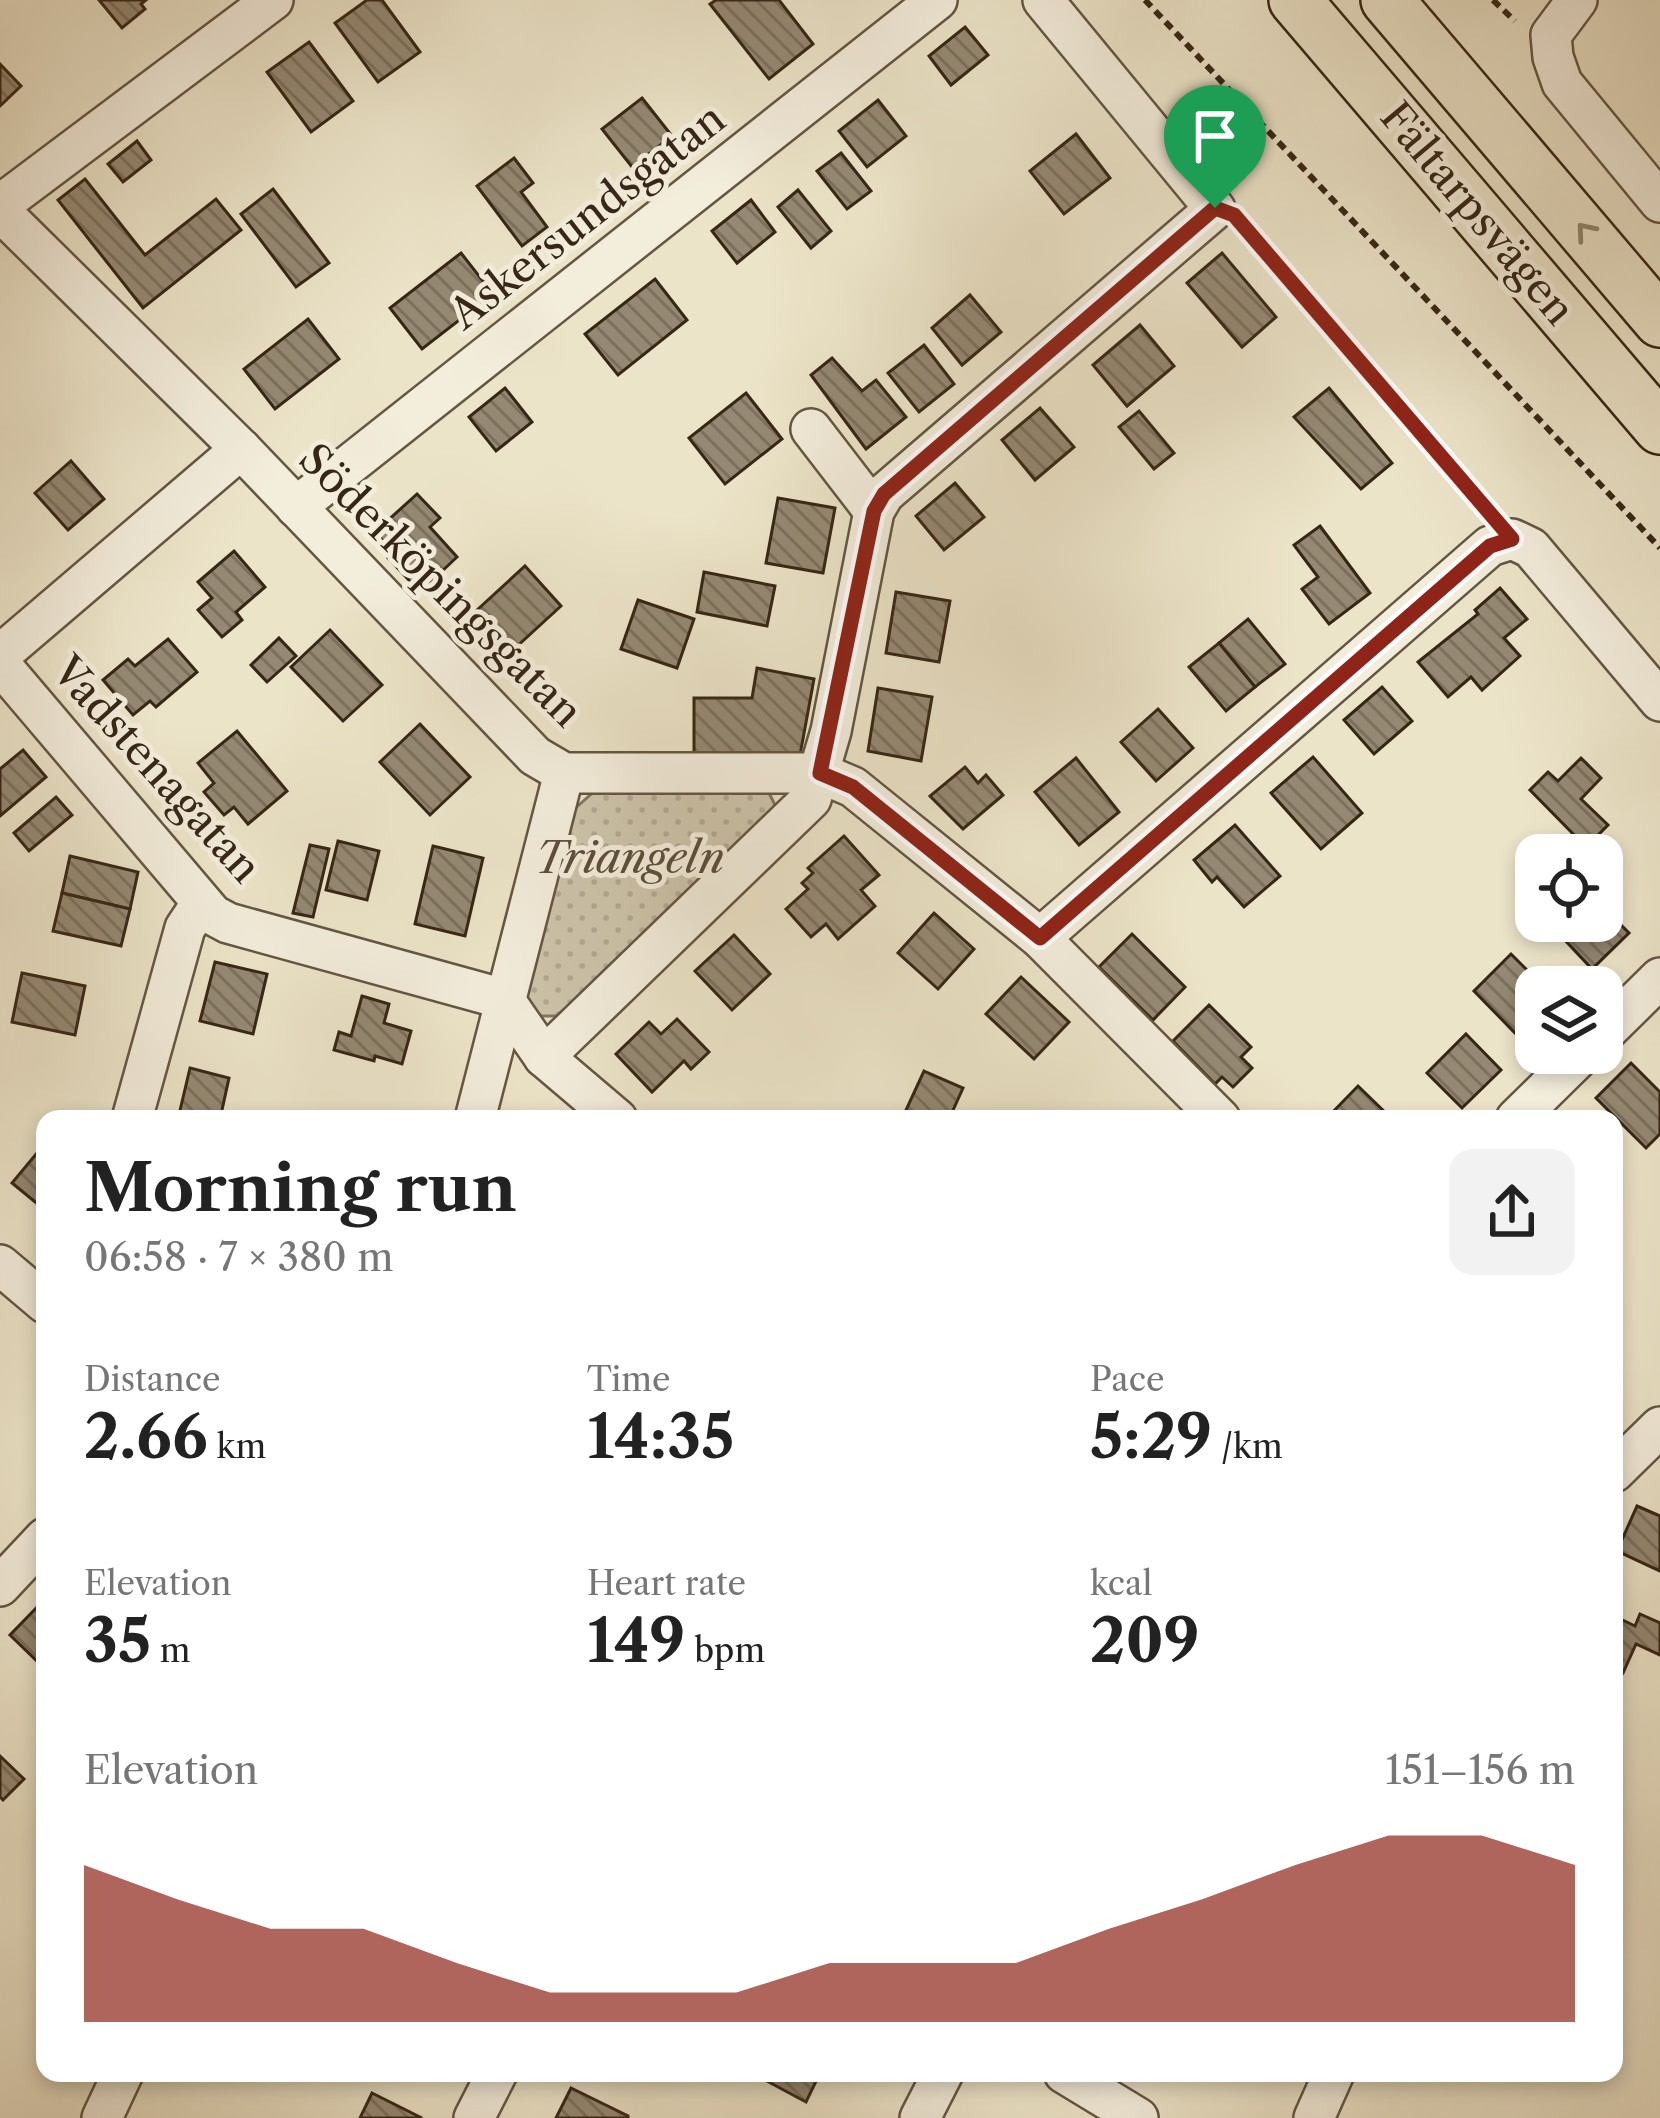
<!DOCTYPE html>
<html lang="en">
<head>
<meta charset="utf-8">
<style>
	body { margin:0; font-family:"Libre Caslon Text",serif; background:#f2f2f2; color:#222; height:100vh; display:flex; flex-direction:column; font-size:45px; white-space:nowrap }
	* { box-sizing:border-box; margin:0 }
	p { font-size:39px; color:#767676 }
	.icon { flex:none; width:66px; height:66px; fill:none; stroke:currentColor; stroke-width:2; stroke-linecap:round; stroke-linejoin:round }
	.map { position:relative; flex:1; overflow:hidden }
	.sheet { position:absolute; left:36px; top:1110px; width:1587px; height:972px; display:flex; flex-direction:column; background:#fff; border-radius:24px; box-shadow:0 6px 18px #0003 }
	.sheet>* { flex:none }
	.controls { position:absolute; left:1515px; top:834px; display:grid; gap:24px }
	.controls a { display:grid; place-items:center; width:108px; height:108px; border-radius:24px; background:#fff; box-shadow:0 6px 18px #0003; font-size:60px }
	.pin { position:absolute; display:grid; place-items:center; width:102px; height:102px; color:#fff; margin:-123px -51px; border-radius:50% 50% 50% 0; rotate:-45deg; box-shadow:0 0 12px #0007 }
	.pin .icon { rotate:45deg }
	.round { display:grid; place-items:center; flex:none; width:126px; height:126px; border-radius:24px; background:#f2f2f2 }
	.head { display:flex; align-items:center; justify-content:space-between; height:204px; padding:0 48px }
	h1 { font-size:66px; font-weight:700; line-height:90px }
	.metrics { display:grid; grid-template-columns:repeat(3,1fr); gap:18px; height:204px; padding:12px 48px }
	.metrics div { display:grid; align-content:center }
	.metrics b { font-size:60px; font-weight:700 }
	.metrics small { font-size:33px; font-weight:400 }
	.metrics p { font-size:33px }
	.chart { height:336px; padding:24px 48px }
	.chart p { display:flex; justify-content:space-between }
	.chart svg { width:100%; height:216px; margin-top:12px; fill:#8f2418; opacity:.7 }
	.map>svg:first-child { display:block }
	.park { fill:url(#park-dots); stroke:#827560; stroke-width:3 }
	.building { fill:url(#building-back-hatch); stroke:#362616; stroke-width:3 }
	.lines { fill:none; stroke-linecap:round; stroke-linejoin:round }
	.minor-casing { stroke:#645643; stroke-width:44 }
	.major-casing { stroke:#362616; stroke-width:56 }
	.path { stroke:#362616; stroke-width:6; stroke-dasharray:9 6; stroke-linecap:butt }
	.minor { stroke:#f3eddc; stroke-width:39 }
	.major { stroke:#ece4c9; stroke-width:51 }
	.oneway { stroke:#918570 }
	.route-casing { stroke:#fff; stroke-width:24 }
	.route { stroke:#8f2418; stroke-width:15 }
	.labels { text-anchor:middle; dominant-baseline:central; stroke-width:10; stroke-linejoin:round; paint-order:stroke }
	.street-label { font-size:42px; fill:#362616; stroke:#f3eddc }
	.park-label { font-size:42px; font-style:italic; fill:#5c4e3b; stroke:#f3eddc }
</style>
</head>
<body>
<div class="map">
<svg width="1660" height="2118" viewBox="0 0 1660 2118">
	<defs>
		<pattern id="park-dots" width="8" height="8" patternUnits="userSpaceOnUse" patternTransform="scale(3)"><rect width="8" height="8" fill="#cdc4ab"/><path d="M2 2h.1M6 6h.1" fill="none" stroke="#b1a892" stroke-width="1.8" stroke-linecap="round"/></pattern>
		<pattern id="building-back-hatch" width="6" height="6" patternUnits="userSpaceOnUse" patternTransform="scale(3)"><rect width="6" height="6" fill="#958973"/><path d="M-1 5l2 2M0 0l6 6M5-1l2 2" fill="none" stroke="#7a705d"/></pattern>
	</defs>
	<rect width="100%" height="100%" fill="#ece4c9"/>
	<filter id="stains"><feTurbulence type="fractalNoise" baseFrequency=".00167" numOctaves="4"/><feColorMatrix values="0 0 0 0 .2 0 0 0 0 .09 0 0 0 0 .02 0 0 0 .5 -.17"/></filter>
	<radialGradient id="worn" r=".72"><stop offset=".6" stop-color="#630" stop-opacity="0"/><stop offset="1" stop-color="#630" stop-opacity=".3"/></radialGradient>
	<path class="park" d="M597,789H767L777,809L560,1016H538L522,1000L571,812Z"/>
	<g class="building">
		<path d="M99,0H146L141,4L145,9L122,28Z"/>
		<path d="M367,0H382L420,52L378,82L335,23Z"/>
		<path d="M716,0H779L813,44L769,79L710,4Z"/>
		<path d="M965,27L988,55L951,85L929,56Z"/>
		<path d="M309,42L353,101L311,132L267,72Z"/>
		<path d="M0,64L21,86L0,106Z"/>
		<path d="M642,98L672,136L632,167L602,129Z"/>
		<path d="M878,100L906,136L867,167L839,131Z"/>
		<path d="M1076,134L1110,178L1064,214L1030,171Z"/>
		<path d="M137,141L151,160L123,182L108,164Z"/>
		<path d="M841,153L871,191L847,209L817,171Z"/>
		<path d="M514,158L533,183L521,192L547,227L522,246L477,186Z"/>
		<path d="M85,179L145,255L216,199L241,230L143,308L58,200Z"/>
		<path d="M273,189L329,263L296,287L241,214Z"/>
		<path d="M798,190L831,231L811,248L778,207Z"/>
		<path d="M751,200L775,232L737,263L712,231Z"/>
		<path d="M461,253L493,294L422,349L390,308Z"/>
		<path d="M1222,253L1276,317L1242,347L1187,283Z"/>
		<path d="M655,279L687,320L618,375L585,334Z"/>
		<path d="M970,295L1001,332L962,365L932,328Z"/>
		<path d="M308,319L339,359L275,409L244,369Z"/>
		<path d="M1140,325L1174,366L1127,406L1093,365Z"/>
		<path d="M924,345L954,384L919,412L888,373Z"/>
		<path d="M832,358L862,391L876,380L906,417L866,449L811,375Z"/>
		<path d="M505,388L532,422L496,451L469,417Z"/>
		<path d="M1329,388L1392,463L1361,489L1294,417Z"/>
		<path d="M746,393L782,439L725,484L689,438Z"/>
		<path d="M1040,408L1074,447L1035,480L1002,440Z"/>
		<path d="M1139,411L1174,453L1154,469L1119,427Z"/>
		<path d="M71,461L104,499L68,530L35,493Z"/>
		<path d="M955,483L984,517L944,550L916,516Z"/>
		<path d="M417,494L440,518L430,527L457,557L420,592L388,558L394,553L375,532Z"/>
		<path d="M778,498L835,508L823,573L766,563Z"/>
		<path d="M1320,526L1370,593L1329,624L1302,589L1318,577L1294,545Z"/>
		<path d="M234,551L265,587L236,612L242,620L222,637L198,610L212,598L198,582Z"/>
		<path d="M525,566L561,606L502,660L465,621Z"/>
		<path d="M704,572L775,586L767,626L697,612Z"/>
		<path d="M1500,588L1527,619L1504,638L1520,656L1482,690L1471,677L1448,697L1418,662L1478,614L1475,610Z"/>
		<path d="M896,592L950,601L939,662L886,653Z"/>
		<path d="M638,600L694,619L677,668L621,649Z"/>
		<path d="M1248,619L1285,664L1255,687L1219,643Z"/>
		<path d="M330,630L382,685L343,721L291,667Z"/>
		<path d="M279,638L296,656L267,682L251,665Z"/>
		<path d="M168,639L197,672L156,707L150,701L133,715L103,680L128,659L135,666Z"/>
		<path d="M1219,643L1255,687L1226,711L1189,667Z"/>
		<path d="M757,668L814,679L800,755H694V698H752Z"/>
		<path d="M1382,687L1412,721L1374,754L1344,720Z"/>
		<path d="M878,688L932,697L921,761L868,751Z"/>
		<path d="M1158,709L1193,748L1156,781L1121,742Z"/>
		<path d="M420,724L470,777L430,815L380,762Z"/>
		<path d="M237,731L287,791L248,824L234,807L224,815L204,792L214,783L198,763Z"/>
		<path d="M23,750L46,777L0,816V769Z"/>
		<path d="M1313,757L1362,813L1321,849L1271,793Z"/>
		<path d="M1076,758L1119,812L1079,845L1035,792Z"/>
		<path d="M1581,758L1601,778L1581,799L1608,825L1586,847L1530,790L1548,772L1558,781Z"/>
		<path d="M965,767L978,783L986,775L1003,795L963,829L930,796Z"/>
		<path d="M56,797L72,815L29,851L14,833Z"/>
		<path d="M1235,825L1280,876L1244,907L1217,877L1212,882L1194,860Z"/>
		<path d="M844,836L879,875L861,890L875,906L838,939L826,924L811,937L786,909L808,889L802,883L813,873L808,868Z"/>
		<path d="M338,841L379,851L367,900L326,890Z"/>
		<path d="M310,845L329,849L313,917L293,913Z"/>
		<path d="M433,846L483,858L465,936L415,924Z"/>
		<path d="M70,856L138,872L130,909L62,893Z"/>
		<path d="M62,893L130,909L121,946L53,931Z"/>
		<path d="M1602,906L1629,933L1592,969L1547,921H1602Z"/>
		<path d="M934,913L974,949L938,989L898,953Z"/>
		<path d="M1132,934L1185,987L1153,1020L1099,967Z"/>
		<path d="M734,935L770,974L732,1010L695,971Z"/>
		<path d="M1511,954L1544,987H1536V1012L1515,1033L1474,991Z"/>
		<path d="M215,962L267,974L253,1034L200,1021Z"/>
		<path d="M22,973L85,986L75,1035L12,1022Z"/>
		<path d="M1021,977L1069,1022L1034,1059L986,1014Z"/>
		<path d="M362,996L389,1004L384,1023L411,1031L402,1064L375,1056L374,1061L334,1050L339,1032L351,1036Z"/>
		<path d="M1209,1005L1251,1047L1241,1057L1252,1068L1233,1087L1222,1077L1215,1084L1173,1041Z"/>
		<path d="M677,1019L709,1052L691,1069L684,1061L652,1092L616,1054L649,1022L661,1034Z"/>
		<path d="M1466,1034L1501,1070L1462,1108L1427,1073Z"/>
		<path d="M1631,1063L1660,1092V1134L1646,1148L1596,1098Z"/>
		<path d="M190,1068L229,1078L220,1119H178Z"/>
		<path d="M924,1071L963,1088L949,1119H925L906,1110Z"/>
		<path d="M1358,1086L1392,1119H1326Z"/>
		<path d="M42,1147L45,1150V1210L12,1183Z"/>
		<path d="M1637,1506L1660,1516V1571L1617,1551Z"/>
		<path d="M45,1599V1669L10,1635Z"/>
		<path d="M1640,1614L1660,1623V1655L1636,1644L1623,1673L1614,1669V1616L1635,1626Z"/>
		<path d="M0,1756L24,1779L3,1800L0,1797Z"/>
		<path d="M752,2073H820L806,2102Z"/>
		<path d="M571,2088L628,2116V2118H556Z"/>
		<path d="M372,2093L422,2118H360Z"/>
	</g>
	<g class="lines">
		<defs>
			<g id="minor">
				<path d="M1577,0L1551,35L1553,57L1562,83L1660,202"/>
				<path d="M0,205L273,0"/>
				<path d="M0,211L241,449L535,756L564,773H820L853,787L1040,938L1220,1119"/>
				<path d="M811,429L874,511"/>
				<path d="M296,507L937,0"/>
				<path d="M0,655L241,449"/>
				<path d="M0,664L213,915L228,923L504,999L544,1057L617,1119"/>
				<path d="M1040,938L1490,546L1512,539L1531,548L1660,701"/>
				<path d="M1602,1035L1660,978"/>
				<path d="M544,1057L811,799L831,731L874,511L884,494L1215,209L1043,0"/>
				<path d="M132,1119L185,928L201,904"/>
				<path d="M475,1119L564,773"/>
				<path d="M1516,1119L1583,1053"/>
				<path d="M0,1265L45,1303"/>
				<path d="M1614,1472L1660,1427"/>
				<path d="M0,1586L45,1538"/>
				<path d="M1064,2073L1138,2118"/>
				<path d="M102,2118L123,2073"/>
				<path d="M474,2118L497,2073"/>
				<path d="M920,2118L943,2073"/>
				<path d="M1314,2118L1334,2073"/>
			</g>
			<g id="major">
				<path d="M1295,0L1660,428"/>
				<path d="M1387,0L1660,321"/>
			</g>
		</defs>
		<use href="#minor" class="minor-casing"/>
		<use href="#major" class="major-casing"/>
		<g class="path">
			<path d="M1145,0L1660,548"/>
			<path d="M1493,0L1515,21"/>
			<path d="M1245,228L1487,509"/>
		</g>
		<use href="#minor" class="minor"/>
		<use href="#major" class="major"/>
	</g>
	<defs><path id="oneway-chevron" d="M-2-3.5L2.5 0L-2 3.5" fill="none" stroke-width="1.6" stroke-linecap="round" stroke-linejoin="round" transform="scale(3)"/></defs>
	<use class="oneway" href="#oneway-chevron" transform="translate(1585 231) rotate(-130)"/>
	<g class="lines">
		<defs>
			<path id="route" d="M1215,208L1234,215L1512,539L1490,546L1040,938L853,787L820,773L874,511L884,494Z"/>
		</defs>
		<use href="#route" class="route-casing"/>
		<use href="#route" class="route"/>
	</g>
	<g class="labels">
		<g class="street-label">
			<text transform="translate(1478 213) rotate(50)">Fältarpsvägen</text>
			<text transform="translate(587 216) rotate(-38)">Askersundsgatan</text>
			<text transform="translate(441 585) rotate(45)">Söderköpingsgatan</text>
			<text transform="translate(157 769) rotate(48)">Vadstenagatan</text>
		</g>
		<g class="park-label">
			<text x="630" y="858">Triangeln</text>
		</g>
	</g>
	<rect width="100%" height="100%" filter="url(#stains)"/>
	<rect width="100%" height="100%" fill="url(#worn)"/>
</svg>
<div class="controls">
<a><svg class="icon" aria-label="locate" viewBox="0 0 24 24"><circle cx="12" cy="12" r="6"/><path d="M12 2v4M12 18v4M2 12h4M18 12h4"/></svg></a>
<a><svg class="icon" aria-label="layers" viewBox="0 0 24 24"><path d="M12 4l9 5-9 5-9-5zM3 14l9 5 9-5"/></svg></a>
</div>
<div class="pin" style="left:1215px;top:208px;background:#1e9e55"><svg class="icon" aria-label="arrive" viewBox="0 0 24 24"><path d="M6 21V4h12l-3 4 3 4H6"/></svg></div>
<section class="sheet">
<div class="head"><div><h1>Morning run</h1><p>06:58 · 7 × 380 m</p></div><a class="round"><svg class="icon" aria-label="share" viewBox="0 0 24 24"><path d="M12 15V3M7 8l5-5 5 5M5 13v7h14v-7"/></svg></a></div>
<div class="metrics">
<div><p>Distance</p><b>2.66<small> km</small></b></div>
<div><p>Time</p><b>14:35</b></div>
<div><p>Pace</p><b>5:29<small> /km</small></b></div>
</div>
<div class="metrics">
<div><p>Elevation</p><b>35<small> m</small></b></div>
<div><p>Heart rate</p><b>149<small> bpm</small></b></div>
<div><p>kcal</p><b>209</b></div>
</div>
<div class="chart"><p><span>Elevation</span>151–156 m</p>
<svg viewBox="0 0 160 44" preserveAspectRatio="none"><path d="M0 44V12L10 19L20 25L30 25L40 32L50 38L60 38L70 38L80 32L90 32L100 32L110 25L120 19L130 12L140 6L150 6L160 12V44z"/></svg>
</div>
</section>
</div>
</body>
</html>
